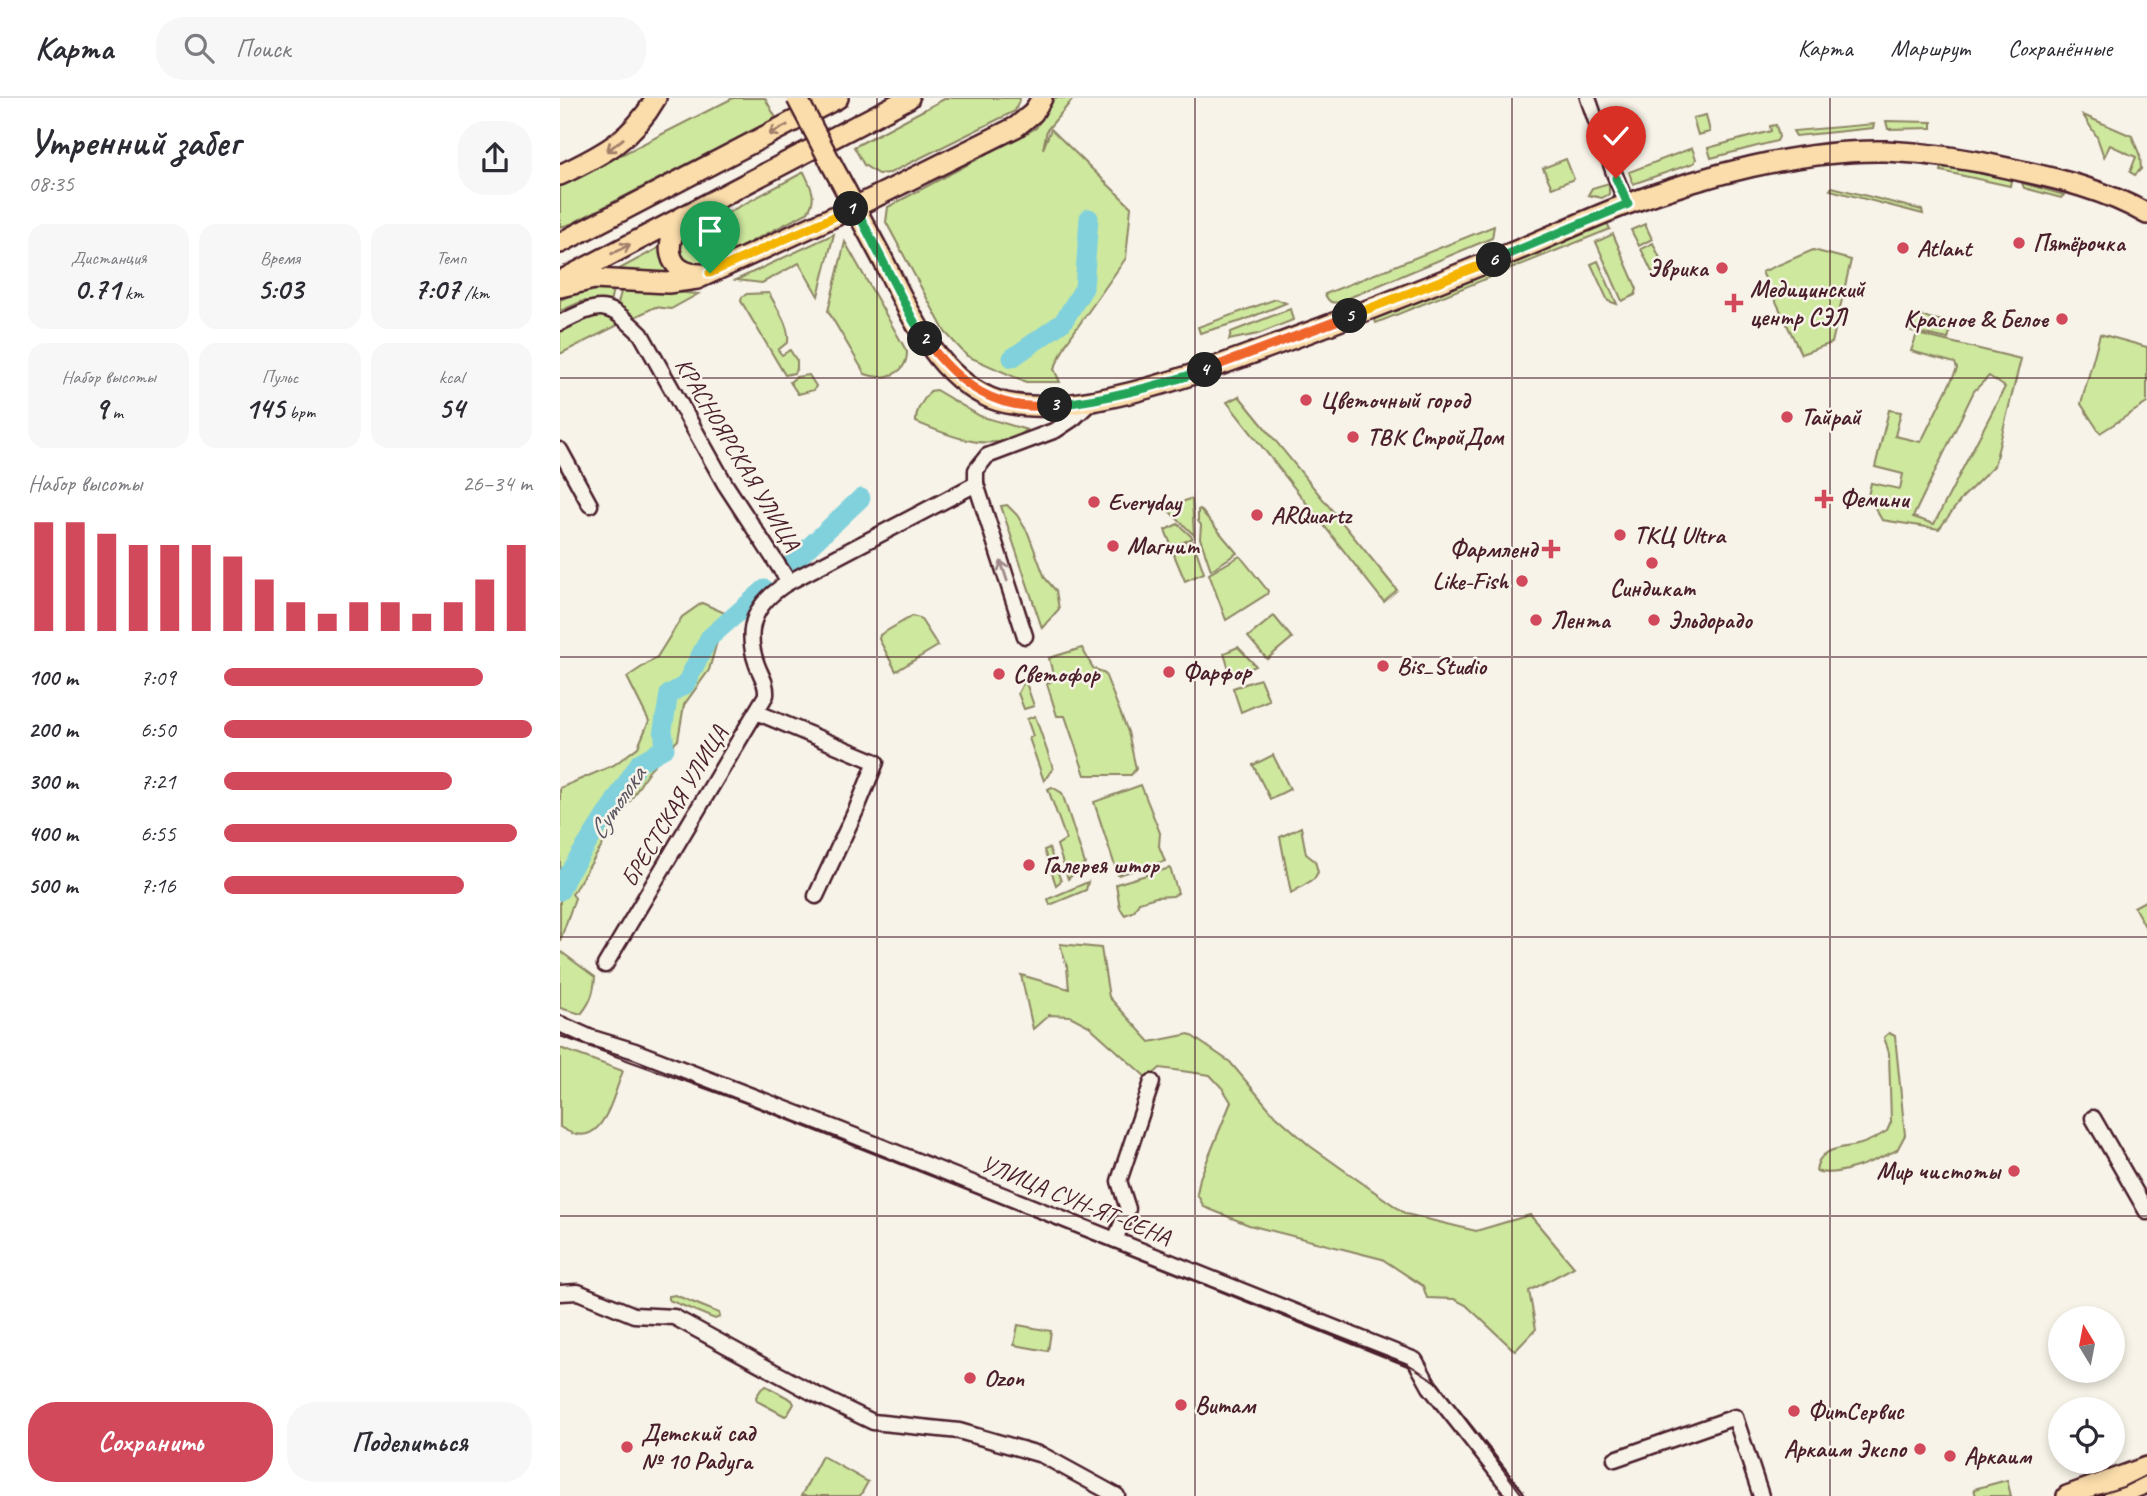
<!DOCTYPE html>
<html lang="ru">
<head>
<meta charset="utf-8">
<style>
	body { margin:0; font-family:Caveat,sans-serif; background:#f7f7f7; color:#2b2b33; height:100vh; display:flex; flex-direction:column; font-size:26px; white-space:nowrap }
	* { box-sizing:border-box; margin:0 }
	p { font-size:23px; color:#7c7c81 }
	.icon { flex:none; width:38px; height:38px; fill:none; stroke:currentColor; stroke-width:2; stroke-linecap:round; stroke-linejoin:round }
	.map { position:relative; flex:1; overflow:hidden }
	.sheet { display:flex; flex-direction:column; background:#fff; width:560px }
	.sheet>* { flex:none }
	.needle { width:46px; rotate:350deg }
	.controls { position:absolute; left:1488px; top:1208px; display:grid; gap:14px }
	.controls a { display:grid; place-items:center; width:77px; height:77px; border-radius:50%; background:#fff; box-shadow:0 4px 10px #0003; font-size:35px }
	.pin { position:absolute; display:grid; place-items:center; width:60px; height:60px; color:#fff; margin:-72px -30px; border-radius:50% 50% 50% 0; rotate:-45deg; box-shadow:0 0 7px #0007 }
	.pin .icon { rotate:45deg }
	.km { position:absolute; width:35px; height:35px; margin:-18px; border-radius:50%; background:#222; color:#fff; font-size:19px; line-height:35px; text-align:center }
	.round { display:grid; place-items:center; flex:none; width:74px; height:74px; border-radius:28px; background:#f7f7f7 }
	.overview { display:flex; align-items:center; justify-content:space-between; height:119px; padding:0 28px }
	h1 { font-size:38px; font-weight:700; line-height:52px }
	.figures { display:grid; grid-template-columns:repeat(3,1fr); gap:10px; height:119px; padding:7px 28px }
	.figures div { display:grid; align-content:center; border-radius:18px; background:#f7f7f7; text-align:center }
	.figures b { font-size:30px; font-weight:700 }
	.figures small { font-size:19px; font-weight:400 }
	.figures p { font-size:19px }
	.chart { height:196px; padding:14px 28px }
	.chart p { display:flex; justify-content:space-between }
	.chart svg { width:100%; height:126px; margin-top:7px; stroke:#d1495b; stroke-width:6 }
	.primary-button { display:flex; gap:14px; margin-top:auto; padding:14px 28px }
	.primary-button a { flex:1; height:80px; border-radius:28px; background:#d1495b; color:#fff; font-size:28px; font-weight:700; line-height:80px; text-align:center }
	.primary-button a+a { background:#f7f7f7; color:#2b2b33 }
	ul { padding:0 28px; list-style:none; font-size:23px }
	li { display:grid; grid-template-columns:112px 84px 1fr; align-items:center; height:52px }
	li i { height:18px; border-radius:9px; background:#d1495b }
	header { display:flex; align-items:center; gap:42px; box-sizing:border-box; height:98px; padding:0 35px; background:#fff; border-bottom:2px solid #e1e1e2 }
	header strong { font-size:33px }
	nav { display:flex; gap:38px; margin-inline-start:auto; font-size:24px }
	.search { width:490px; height:63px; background:#f7f7f7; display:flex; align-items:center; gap:18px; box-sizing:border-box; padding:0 24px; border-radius:28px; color:#7c7c81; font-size:26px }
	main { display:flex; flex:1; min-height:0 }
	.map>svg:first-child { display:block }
	.green { fill:#cee89e; stroke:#8c8464; stroke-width:2; fill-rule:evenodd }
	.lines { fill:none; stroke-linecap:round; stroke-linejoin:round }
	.river { stroke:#81d1dc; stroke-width:19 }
	.minor-casing { stroke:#4a1f2b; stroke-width:19 }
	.major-casing { stroke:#4a1f2b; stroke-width:24 }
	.minor { stroke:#f7f3e8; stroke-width:14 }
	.major { stroke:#faddab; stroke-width:19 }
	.tram { stroke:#4a1f2b; stroke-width:2 }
	.major-bridge-casing { stroke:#4a1f2b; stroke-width:24; stroke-linecap:butt }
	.major-bridge { stroke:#faddab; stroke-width:19 }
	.oneway { stroke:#a27e6b }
	.oneway2 { stroke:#a0898a }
	.split-1-casing { stroke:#fff; stroke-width:14 }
	.split-2-casing { stroke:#fff; stroke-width:14 }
	.split-3-casing { stroke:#fff; stroke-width:14 }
	.split-4-casing { stroke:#fff; stroke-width:14 }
	.split-5-casing { stroke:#fff; stroke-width:14 }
	.split-6-casing { stroke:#fff; stroke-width:14 }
	.split-7-casing { stroke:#fff; stroke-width:14 }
	.split-1 { stroke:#f5b400; stroke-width:9 }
	.split-2 { stroke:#22a559; stroke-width:9 }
	.split-3 { stroke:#f0652b; stroke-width:9 }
	.split-4 { stroke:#22a559; stroke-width:9 }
	.split-5 { stroke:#f0652b; stroke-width:9 }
	.split-6 { stroke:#f5b400; stroke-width:9 }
	.split-7 { stroke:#22a559; stroke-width:9 }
	.grid { fill:none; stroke:#4a1f2b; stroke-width:2; stroke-opacity:0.55 }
	.poi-dot { fill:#d1495b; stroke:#f7f3e8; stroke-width:2.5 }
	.labels { text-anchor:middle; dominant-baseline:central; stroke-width:5; stroke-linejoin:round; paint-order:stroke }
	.poi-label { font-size:24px; font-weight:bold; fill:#4a1f2b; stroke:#f7f3e8; text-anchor:start }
	.street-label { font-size:24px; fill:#4a1f2b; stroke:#f7f3e8 }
	.water-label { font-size:26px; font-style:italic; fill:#5a5460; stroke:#f7f3e8 }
</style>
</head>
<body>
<header>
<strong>Карта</strong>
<div class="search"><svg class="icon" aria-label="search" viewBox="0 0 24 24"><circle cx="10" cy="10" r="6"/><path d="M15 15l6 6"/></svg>Поиск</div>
<nav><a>Карта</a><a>Маршрут</a><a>Сохранённые</a></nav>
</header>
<main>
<section class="sheet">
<div class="overview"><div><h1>Утренний забег</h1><p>08:35</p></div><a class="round"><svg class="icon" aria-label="share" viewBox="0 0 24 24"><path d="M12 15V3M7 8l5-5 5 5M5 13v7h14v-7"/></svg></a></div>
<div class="figures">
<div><p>Дистанция</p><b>0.71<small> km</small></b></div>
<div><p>Время</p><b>5:03</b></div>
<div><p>Темп</p><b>7:07<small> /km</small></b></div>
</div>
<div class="figures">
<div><p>Набор высоты</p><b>9<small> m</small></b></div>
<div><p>Пульс</p><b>145<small> bpm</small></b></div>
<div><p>kcal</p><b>54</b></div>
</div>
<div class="chart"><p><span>Набор высоты</span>26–34 m</p>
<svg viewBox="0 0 160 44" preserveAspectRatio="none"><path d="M5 44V6M15 44V6M25 44V10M35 44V14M45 44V14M55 44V14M65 44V18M75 44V26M85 44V34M95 44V38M105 44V34M115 44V34M125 44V38M135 44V34M145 44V26M155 44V14"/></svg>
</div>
<ul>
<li><b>100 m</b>7:09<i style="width:84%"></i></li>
<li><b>200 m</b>6:50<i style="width:100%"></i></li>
<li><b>300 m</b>7:21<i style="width:74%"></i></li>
<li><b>400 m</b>6:55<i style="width:95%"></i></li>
<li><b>500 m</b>7:16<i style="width:78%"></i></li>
</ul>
<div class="primary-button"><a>Сохранить</a><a>Поделиться</a></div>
</section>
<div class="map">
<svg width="1587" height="1398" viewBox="0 0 1587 1398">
	<rect width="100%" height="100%" fill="#f7f3e8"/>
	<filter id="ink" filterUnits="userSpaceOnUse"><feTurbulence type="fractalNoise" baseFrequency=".0143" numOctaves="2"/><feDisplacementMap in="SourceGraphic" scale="14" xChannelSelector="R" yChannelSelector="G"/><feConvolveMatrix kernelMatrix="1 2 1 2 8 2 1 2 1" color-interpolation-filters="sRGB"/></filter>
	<g filter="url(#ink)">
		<g class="green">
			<path d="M173,0H205L216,20L11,126L0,129V88Z"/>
			<path d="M386,0H460L455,13L330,75L318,76L304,67L294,49Z"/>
			<path d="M494,0H514L487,32L483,51L491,31L571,109L566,160L507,244L494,271L500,284H466L407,258L385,234L326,124L328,109L476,30Z"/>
			<path d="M1146,17L1150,34L1138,37L1133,20Z"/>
			<path d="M1523,17L1572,38L1580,58L1581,71L1575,77L1570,74L1576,59L1550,47L1544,59L1537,39Z"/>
			<path d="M1326,23L1372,24V30L1328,31Z"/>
			<path d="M1314,26L1313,30L1236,38L1233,33Z"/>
			<path d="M1216,27L1219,39L1217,43L1151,60L1148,50L1211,33L1210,28Z"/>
			<path d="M1132,50L1136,61L1134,65L1073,86L1069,74Z"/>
			<path d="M1006,61L1014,81L992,90L983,70Z"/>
			<path d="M1382,67L1451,82L1450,88L1381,73Z"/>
			<path d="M244,74C251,89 258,100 247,115L136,172L126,170L116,148L122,139Z"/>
			<path d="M1049,85V96L1042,100L1028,97L1032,90Z"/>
			<path d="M1462,85L1504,97L1501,100L1464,90Z"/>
			<path d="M1272,89L1362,112L1363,116L1270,92Z"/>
			<path d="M1047,125L1050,131L816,225L814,219Z"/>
			<path d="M1085,126L1092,141L1079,148L1071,132Z"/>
			<path d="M934,128L932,140L779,204C771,206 768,203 765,196Z"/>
			<path d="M274,136L258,198L239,165L202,185L176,182Z"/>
			<path d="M1053,136L1077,191L1075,197L1062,203L1036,144Z"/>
			<path d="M285,144L347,254C347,277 324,283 305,276L268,213Z"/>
			<path d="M1093,145L1104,169L1092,174L1081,151Z"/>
			<path d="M102,148L117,177L50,176Z"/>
			<path d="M1253,152L1291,162L1272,245L1241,256L1202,174Z"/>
			<path d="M1038,163L1057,206L1048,203L1031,166Z"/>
			<path d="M54,186L50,205L23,203L0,213V202C18,193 34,189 54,186Z"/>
			<path d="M62,190L138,196L111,211L95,209L71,221L57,209Z"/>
			<path d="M209,195C216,209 230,227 228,244L218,252L222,257L230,252L237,263V270L234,275L225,277L181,203L182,199L187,196Z"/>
			<path d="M716,201L726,205L682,223L640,235L638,229Z"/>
			<path d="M730,211L733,222L698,236L669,242L671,234Z"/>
			<path d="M36,213L62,225L0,256V228Z"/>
			<path d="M1355,217L1392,225L1388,241L1351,233Z"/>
			<path d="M1357,236L1461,261L1434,368L1403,399L1379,431L1322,422L1308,398L1311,385L1340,391L1343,376L1315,369L1329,312L1341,314L1335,338L1361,344L1397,271L1395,265L1351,253ZM1429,278L1445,289L1374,426L1353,419L1414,293Z"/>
			<path d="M1540,236L1587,249V305L1540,335L1521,306Z"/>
			<path d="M249,277L256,288L254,292L238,296L230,284L236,279Z"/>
			<path d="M376,292L420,318L467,332C434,358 390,338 356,324C355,312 363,303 370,293Z"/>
			<path d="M679,298L837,492L824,504L667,304Z"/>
			<path d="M629,401L632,402L634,437L607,411Z"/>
			<path d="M447,407L457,417L468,435L485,480L496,493L499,511L482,530L441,408Z"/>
			<path d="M640,411L677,455L651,472L640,440L641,427L638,423V412Z"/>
			<path d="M618,426L633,440L612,449L605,432Z"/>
			<path d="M633,443L644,475L625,483L612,452Z"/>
			<path d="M680,458L708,493L707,496L666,522L649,476Z"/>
			<path d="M142,505L165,515L149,572L124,607L118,642L90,671L12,796L15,800L0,843V690L54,667L78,649L89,623L67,579L97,559L122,519Z"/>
			<path d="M352,518L360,520L378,548L336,573L319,541L320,537Z"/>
			<path d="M714,518L732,540L707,561L688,539Z"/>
			<path d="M678,549L696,568L671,579L664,555Z"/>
			<path d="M522,550L533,570L545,576L568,634L576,671L571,677H525L505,618H497L487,586L494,581L489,560Z"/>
			<path d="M700,581L709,602L681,614L673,590Z"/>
			<path d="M465,582L474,608L464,611L458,595Z"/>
			<path d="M475,618L493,670L484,683L469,640L473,638L467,621Z"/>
			<path d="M713,657L730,691L710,701L693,667Z"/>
			<path d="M581,687L600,735L599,748L605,763L558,777L534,704Z"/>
			<path d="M492,689L502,695L525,766L508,781L497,747L506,741L488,691Z"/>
			<path d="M741,729L746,756L755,763L758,774L754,781L731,795L720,739Z"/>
			<path d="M489,750L501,783L496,787L484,752Z"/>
			<path d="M610,770L618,795L613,798L596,799L579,804L574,813L565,817L560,810L556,786Z"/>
			<path d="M528,784L526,792L490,807L488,801Z"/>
			<path d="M1587,802V832L1574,809Z"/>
			<path d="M500,846L541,850L549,899L590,944L629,936L670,964L712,1014L750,1048L846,1116L916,1133L970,1117L1014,1169L969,1193L976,1231L955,1253L906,1207L894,1201L867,1200L863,1188L822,1161L689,1127L644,1109L637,1096L640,1080L671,1004L663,991L650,977L600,970L588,981L529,928L510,918L489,917L473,931L461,877L509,891L507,869Z"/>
			<path d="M0,853L35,879C34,894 31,904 21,916L0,910Z"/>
			<path d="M1329,935L1335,938L1345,1037L1337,1052C1318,1061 1277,1081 1256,1073C1258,1048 1284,1051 1301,1046C1310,1043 1319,1038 1327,1033L1331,1024L1329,955L1324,939Z"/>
			<path d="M0,950L63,973C51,1003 42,1057 0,1029Z"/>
			<path d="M115,1197L159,1215L160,1219L155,1221L109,1202V1198Z"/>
			<path d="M458,1227L491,1233L488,1253L454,1247Z"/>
			<path d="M206,1288L232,1302L234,1306L228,1316L225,1318L197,1303L196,1299L202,1290Z"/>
			<path d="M262,1358L308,1384L300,1398H241Z"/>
			<path d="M1447,1382L1451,1398H1416L1414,1391Z"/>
		</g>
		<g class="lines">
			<g class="river">
				<path d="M452,260L503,224L524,190L529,120"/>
				<path d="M232,465L301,400"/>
				<path d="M0,793L8,776L80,664L105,650L103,631L109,596L125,587L149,540L205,491"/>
			</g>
			<defs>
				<g id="minor">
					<path d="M1028,0L1054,75L1067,106"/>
					<path d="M0,225C41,204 47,203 81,236L165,386L229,484C196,504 183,529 197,567C201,578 207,585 206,597L45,867"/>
					<path d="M0,352L30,407"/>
					<path d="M229,484L416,386"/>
					<path d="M465,538L416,386V372L427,358L496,332L514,320L533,302"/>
					<path d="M196,614L316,664L297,710L256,798"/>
					<path d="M0,926L29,939L75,953L280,1032L855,1262L870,1289L956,1398"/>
					<path d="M1533,1020L1587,1114"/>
					<path d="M555,1142L568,1111L559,1083L592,984"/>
					<path d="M0,1195L18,1194L74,1217L114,1219L253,1295L313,1324L399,1333L482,1357L557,1398"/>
					<path d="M1055,1361L1175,1319L1201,1398"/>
				</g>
				<g id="major">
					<path d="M272,67C289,98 305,129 322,160C348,211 374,276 430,300C486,323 587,292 643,273C739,239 836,202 931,163C975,146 1018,125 1062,108C1141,78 1241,51 1326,53C1369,55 1410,61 1452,71C1499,81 1545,92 1587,116"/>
					<path d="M0,77C42,57 72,42 96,0"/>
					<path d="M124,120C102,142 105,177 142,176"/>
					<path d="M0,145L278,0"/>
					<path d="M4,181L349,0"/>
					<path d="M0,189L34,181L108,185L137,181L295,109L456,29L473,15L482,0"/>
					<path d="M1507,1398L1587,1369"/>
					<path d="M1554,1398L1587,1385"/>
				</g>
			</defs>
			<use href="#minor" class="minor-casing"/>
			<use href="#major" class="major-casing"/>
			<use href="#minor" class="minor"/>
			<use href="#major" class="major"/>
			<g class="tram">
				<path d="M0,938L183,1004L848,1266L878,1285L963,1398"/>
				<path d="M1535,1398L1563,1389L1587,1377"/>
			</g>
			<defs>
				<path id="major-bridge" d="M237,0L272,67"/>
			</defs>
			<use href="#major-bridge" class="major-bridge-casing"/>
			<use href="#major-bridge" class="major-bridge"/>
		</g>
		<defs><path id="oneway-shaft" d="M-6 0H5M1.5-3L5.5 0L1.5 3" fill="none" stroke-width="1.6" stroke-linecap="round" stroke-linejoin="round" transform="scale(1.75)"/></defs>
		<g class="oneway">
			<use href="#oneway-shaft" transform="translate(218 32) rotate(152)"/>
			<use href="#oneway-shaft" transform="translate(55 47) rotate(142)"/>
			<use href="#oneway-shaft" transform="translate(61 151) rotate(-27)"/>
		</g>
		<use class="oneway2" href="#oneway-shaft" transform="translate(444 473) rotate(-108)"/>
	</g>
	<g class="lines" filter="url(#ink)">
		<defs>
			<path id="split-1" d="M150,175L291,111"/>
			<path id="split-2" d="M291,111L295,109L353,222L365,241"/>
			<path id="split-3" d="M365,241C398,286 436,315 495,307"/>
			<path id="split-4" d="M495,307C546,301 596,289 645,272"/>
			<path id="split-5" d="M645,272L790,218"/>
			<path id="split-6" d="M790,218L934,162"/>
			<path id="split-7" d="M934,162L1068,106L1056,80"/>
		</defs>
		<use href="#split-1" class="split-1-casing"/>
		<use href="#split-2" class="split-2-casing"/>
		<use href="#split-3" class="split-3-casing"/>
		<use href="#split-4" class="split-4-casing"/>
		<use href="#split-5" class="split-5-casing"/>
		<use href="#split-6" class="split-6-casing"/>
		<use href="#split-7" class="split-7-casing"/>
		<use href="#split-1" class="split-1"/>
		<use href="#split-2" class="split-2"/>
		<use href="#split-3" class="split-3"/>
		<use href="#split-4" class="split-4"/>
		<use href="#split-5" class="split-5"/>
		<use href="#split-6" class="split-6"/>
		<use href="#split-7" class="split-7"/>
	</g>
	<path class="grid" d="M317,0V1398M635,0V1398M952,0V1398M1270,0V1398M0,280H1587M0,559H1587M0,839H1587M0,1118H1587"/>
	<g class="poi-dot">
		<circle cx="1459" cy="145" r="7"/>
		<circle cx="1343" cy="150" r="7"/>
		<circle cx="1162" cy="170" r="7"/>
		<path d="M1170.5 194.5h7v7h7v7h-7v7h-7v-7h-7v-7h7z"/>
		<circle cx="1502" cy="221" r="7"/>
		<circle cx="746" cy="302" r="7"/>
		<circle cx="1227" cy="319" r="7"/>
		<circle cx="793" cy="339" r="7"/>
		<path d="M1260.5 390.5h7v7h7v7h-7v7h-7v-7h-7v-7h7z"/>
		<circle cx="534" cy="404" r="7"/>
		<circle cx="697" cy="417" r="7"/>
		<circle cx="1060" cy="437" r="7"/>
		<circle cx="553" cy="448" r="7"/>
		<path d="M987.5 440.5h7v7h7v7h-7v7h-7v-7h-7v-7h7z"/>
		<circle cx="1092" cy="465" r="7"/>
		<circle cx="962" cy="483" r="7"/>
		<circle cx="976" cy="522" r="7"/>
		<circle cx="1094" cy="522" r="7"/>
		<circle cx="823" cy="568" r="7"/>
		<circle cx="609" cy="574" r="7"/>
		<circle cx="439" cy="576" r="7"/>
		<circle cx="469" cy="767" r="7"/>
		<circle cx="1454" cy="1073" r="7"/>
		<circle cx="410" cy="1280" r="7"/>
		<circle cx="621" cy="1307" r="7"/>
		<circle cx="1234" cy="1313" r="7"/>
		<circle cx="67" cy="1349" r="7"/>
		<circle cx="1360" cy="1351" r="7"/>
		<circle cx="1390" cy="1358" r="7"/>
	</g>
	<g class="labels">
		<g class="poi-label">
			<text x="1473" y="145">Пятёрочка</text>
			<text x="1357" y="150">Atlant</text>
			<text x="1148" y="170" text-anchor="end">Эврика</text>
			<text x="1190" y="191">Медицинский<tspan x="1190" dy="28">центр СЭЛ</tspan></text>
			<text x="1488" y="221" text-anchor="end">Красное &amp; Белое</text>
			<text x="760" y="302">Цветочный город</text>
			<text x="1241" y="319">Тайрай</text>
			<text x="807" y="339">ТВК СтройДом</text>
			<text x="1280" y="401">Фемини</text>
			<text x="548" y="404">Everyday</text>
			<text x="711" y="417">ARQuartz</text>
			<text x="1074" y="437">ТКЦ Ultra</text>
			<text x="567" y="448">Магнит</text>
			<text x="977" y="451" text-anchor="end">Фармленд</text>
			<text x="948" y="483" text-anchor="end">Like-Fish</text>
			<text x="1092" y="490" text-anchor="middle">Синдикат</text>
			<text x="990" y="522">Лента</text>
			<text x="1108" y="522">Эльдорадо</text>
			<text x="837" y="568">Bis_Studio</text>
			<text x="623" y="574">Фарфор</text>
			<text x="453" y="576">Светофор</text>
			<text x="483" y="767">Галерея штор</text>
			<text x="1440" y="1073" text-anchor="end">Мир чистоты</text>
			<text x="424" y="1280">Ozon</text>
			<text x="635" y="1307">Витам</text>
			<text x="1248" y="1313">ФитСервис</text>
			<text x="81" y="1335">Детский сад<tspan x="81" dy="28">№ 10 Радуга</tspan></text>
			<text x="1346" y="1351" text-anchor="end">Аркаим Экспо</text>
			<text x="1404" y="1358">Аркаим</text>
		</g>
		<g class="street-label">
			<text transform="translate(178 356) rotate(59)">КРАСНОЯРСКАЯ УЛИЦА</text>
			<text transform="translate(114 708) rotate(-59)">БРЕСТСКАЯ УЛИЦА</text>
			<text transform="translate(516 1102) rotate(22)">УЛИЦА СУН-ЯТ-СЕНА</text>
		</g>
		<g class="water-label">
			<text transform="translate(57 705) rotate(-56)">Сутолока</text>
		</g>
	</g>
</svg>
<div class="controls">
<a><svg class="needle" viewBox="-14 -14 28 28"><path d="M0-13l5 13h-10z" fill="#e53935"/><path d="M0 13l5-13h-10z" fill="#7c7c81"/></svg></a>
<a><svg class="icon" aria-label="locate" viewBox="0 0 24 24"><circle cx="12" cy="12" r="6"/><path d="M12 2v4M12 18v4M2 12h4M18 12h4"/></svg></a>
</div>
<div class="pin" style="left:150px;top:175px;background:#1e9e55"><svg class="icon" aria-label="arrive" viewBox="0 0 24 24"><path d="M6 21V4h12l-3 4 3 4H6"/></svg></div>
<div class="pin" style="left:1056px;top:80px;background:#d93025"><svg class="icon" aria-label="check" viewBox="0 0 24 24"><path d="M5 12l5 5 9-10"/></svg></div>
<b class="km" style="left:291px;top:111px">1</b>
<b class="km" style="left:365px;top:241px">2</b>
<b class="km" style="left:495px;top:307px">3</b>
<b class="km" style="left:645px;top:272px">4</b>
<b class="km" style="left:790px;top:218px">5</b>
<b class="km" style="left:934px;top:162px">6</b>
</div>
</main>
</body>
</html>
